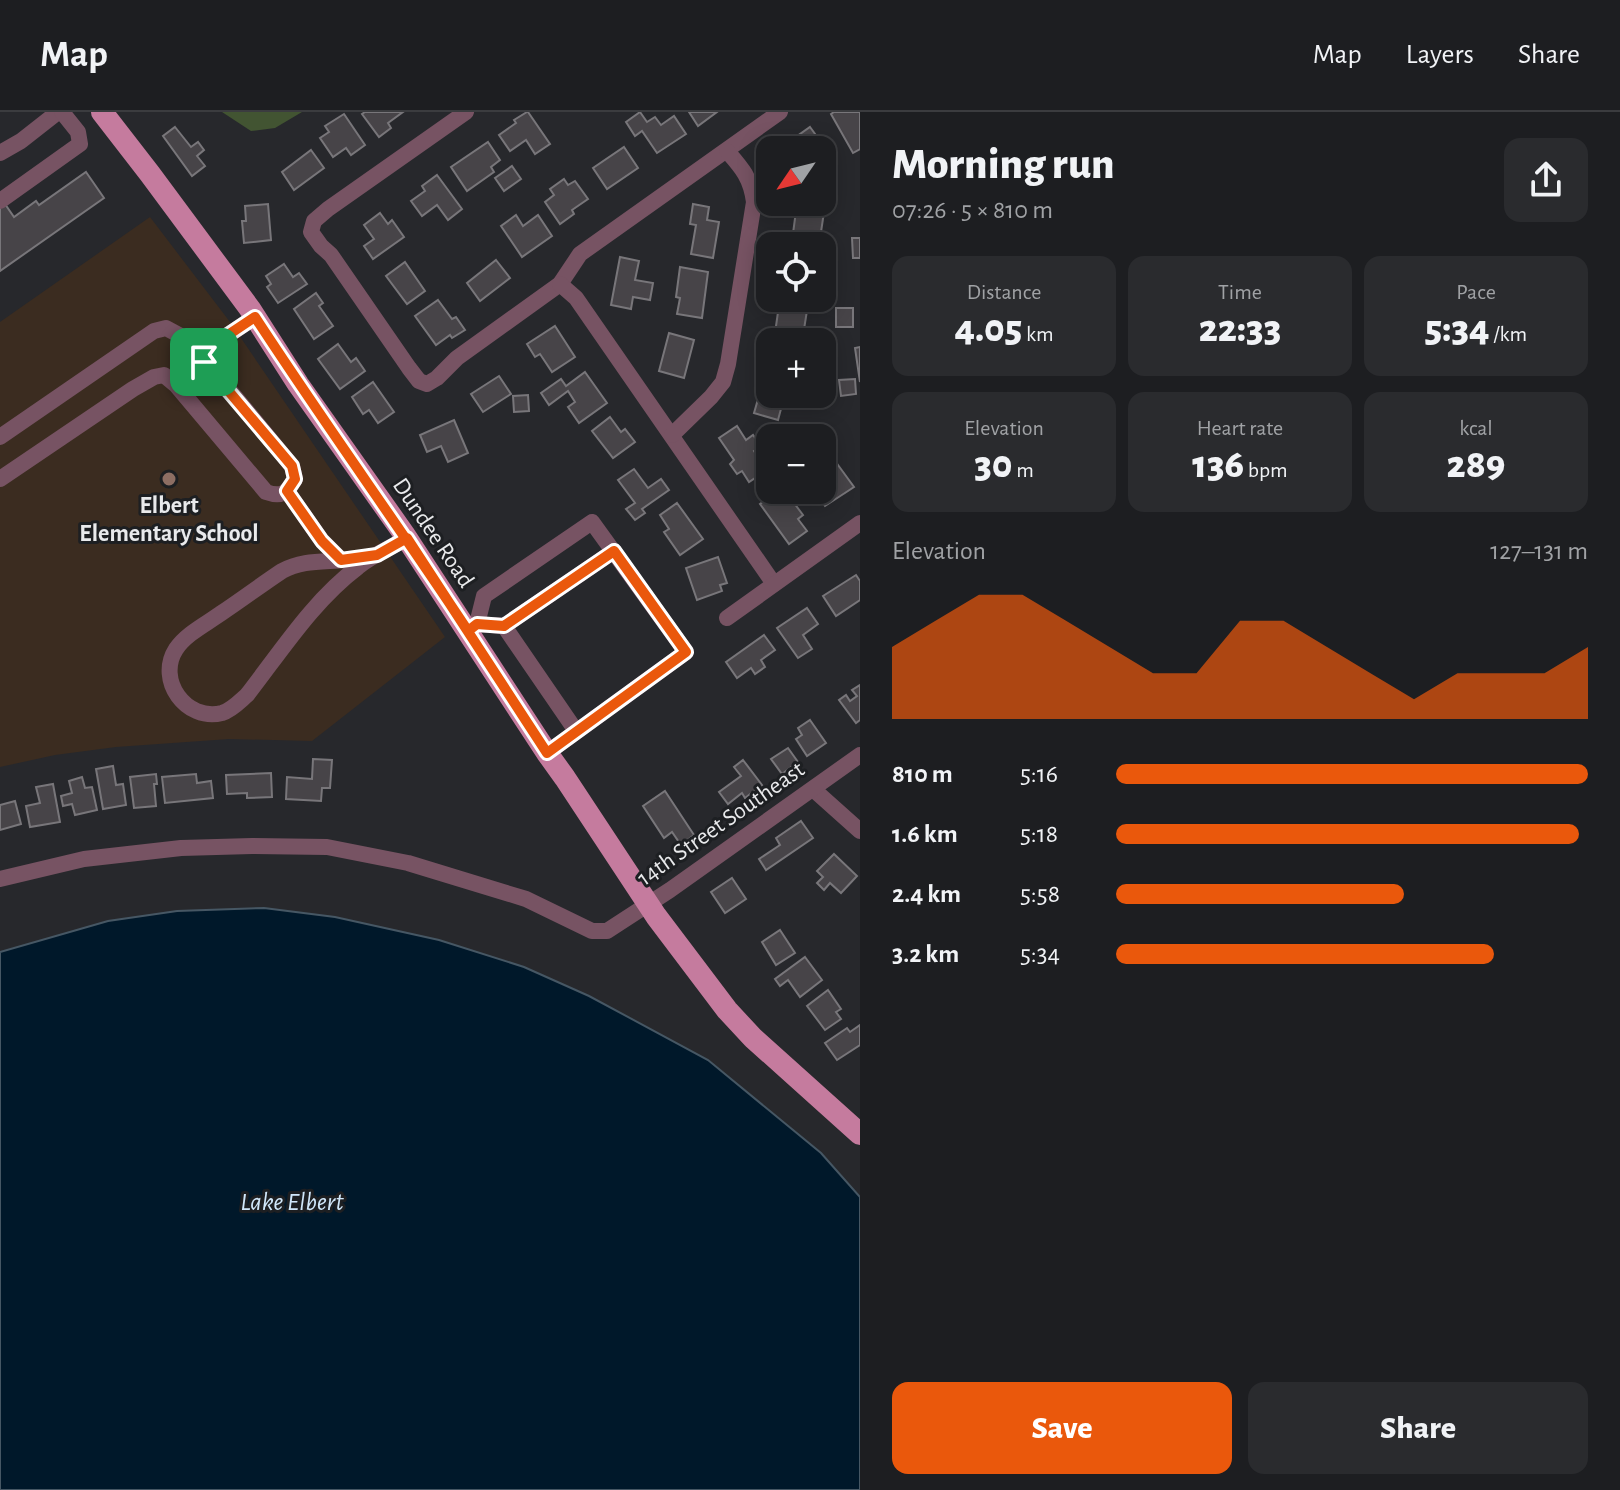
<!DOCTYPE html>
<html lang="en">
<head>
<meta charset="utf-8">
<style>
	body { margin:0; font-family:"Alegreya Sans",sans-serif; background:#2a2b2e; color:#f1f3f6; height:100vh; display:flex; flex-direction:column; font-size:30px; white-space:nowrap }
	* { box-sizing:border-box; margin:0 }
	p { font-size:26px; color:#a0a2a5 }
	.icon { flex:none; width:44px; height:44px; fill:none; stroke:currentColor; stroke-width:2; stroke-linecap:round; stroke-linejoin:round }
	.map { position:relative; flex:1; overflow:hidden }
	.side { display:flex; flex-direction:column; background:#1d1e21; width:760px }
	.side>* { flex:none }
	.needle { width:52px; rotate:235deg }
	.buttons { position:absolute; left:756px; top:24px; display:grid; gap:16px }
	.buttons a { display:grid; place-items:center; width:80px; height:80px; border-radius:16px; background:#1d1e21; box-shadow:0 4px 20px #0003,0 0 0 2px #3b3c3f; font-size:40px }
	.pin { position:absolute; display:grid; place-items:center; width:68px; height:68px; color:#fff; margin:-34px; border-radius:16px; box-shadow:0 4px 12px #0006 }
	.round { display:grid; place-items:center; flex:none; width:84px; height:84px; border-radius:16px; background:#2a2b2e }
	.head { display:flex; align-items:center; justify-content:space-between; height:136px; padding:0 32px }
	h1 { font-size:44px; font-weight:800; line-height:60px }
	.metrics { display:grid; grid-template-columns:repeat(3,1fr); gap:12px; height:136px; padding:8px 32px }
	.metrics div { display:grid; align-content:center; border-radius:16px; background:#2a2b2e; text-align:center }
	.metrics b { font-size:40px; font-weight:800 }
	.metrics small { font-size:22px; font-weight:400 }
	.metrics p { font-size:22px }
	.chart { height:224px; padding:16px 32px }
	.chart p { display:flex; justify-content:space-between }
	.chart svg { width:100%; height:144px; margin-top:8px; fill:#ea580c; opacity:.7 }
	.primary-button { display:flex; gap:16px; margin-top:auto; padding:16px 32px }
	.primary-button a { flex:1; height:92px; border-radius:16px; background:#ea580c; color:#fff; font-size:32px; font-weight:800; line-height:92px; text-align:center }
	.primary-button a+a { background:#2a2b2e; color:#f1f3f6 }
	ul { padding:0 32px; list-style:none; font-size:26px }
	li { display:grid; grid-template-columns:128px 96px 1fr; align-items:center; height:60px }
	li i { height:20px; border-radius:10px; background:#ea580c }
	header { display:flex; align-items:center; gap:48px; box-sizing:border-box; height:112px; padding:0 40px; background:#1d1e21; border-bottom:2px solid #3b3c3f }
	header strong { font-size:38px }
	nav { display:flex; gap:44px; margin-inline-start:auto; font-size:28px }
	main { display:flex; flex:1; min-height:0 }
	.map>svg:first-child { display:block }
	.education { fill:#3b2c20 }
	.green { fill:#425432 }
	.water { fill:#00182a; stroke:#465764; stroke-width:2 }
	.building { fill:#474448; stroke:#78767a; stroke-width:2 }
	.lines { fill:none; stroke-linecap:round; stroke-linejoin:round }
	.minor { stroke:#775363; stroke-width:16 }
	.major { stroke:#c57b9e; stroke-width:22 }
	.route-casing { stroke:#fff; stroke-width:16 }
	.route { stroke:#ea580c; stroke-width:10 }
	.education-dot { fill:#8d6e63; stroke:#1d1f22; stroke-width:3 }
	.labels { text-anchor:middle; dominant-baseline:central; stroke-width:6; stroke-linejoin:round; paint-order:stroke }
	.poi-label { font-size:24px; font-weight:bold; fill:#e9eaec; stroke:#1d1f22 }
	.street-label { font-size:24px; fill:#e9eaec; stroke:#1d1f22 }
	.water-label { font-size:26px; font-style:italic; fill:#d0e7fa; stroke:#1d1f22 }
</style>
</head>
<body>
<header>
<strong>Map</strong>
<nav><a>Map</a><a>Layers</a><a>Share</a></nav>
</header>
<main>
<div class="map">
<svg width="860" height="1378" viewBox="0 0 860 1378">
	<rect width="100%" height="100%" fill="#27282c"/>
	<path class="education" d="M150,105L230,210L445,525L312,629L229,627L116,635L55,643L0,655V210Z"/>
	<path class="green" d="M222,0H302L275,16L251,19Z"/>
	<path class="water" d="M264,796L335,805L439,828L524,855L589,884L708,948L821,1041L860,1085V1378H0V840L108,809L177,799Z"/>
	<g class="building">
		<path d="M365,0H403L388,11L391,16L379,25L362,2Z"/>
		<path d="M527,0H528L550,32L535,42L526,28L510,39L499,23L516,11L514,8Z"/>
		<path d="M640,0L647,10L655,5L661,13L674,4L686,22L657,41L642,19L635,24L626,10Z"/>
		<path d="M689,0H717L698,14Z"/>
		<path d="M834,0H860V37L853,41L831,2Z"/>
		<path d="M344,2L365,33L351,43L346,36L333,45L320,26L329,20L325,14Z"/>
		<path d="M175,15L191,35L198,30L204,38L197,44L205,54L192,64L163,24Z"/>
		<path d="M810,15L826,37L822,39L780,38L779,37Z"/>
		<path d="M488,30L500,48L491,55L494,60L467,79L451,55Z"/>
		<path d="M624,35L638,56L607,77L593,56Z"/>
		<path d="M311,38L324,56L294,78L282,60Z"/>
		<path d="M512,54L521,67L504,79L495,66Z"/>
		<path d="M86,60L104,86L0,159V95L5,92L14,105L36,89L39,93Z"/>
		<path d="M437,63L462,97L448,108L437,93L422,104L411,89L425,79L422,74Z"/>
		<path d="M564,67L568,73L575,69L588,87L572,98L574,102L560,112L545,90L554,83L550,77Z"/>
		<path d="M822,87H826L819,133L792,129L796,99L783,97L784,90H822Z"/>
		<path d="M268,92L271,128L244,131L242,109H246L245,94Z"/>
		<path d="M693,92L709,95L707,108L719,110L713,146L691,142L696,113L690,112Z"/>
		<path d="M380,101L388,112L392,108L404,125L373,147L364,134L374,127L364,113Z"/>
		<path d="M516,103L523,114L538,103L552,124L522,145L501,114Z"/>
		<path d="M852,126H860V146H853Z"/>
		<path d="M620,145L639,149L635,168L653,171L650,188L633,185L631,197L611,193Z"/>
		<path d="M496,148L510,166L480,189L467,171Z"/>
		<path d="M405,150L425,179L407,192L386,164Z"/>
		<path d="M284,152L293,165L299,161L307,172L278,191L267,175L271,172L266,164Z"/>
		<path d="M680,155L708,160L702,206L677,202L680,186L676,185Z"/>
		<path d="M316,181L323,191L319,194L333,214L314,227L294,197Z"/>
		<path d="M780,186H809L802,230L774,228Z"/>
		<path d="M438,188L452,207L456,205L465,218L452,226L450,223L436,233L415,204Z"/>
		<rect x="836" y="196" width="17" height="19"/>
		<path d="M555,214L575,245L552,260L540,242L535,245L527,232Z"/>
		<path d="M669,221L694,228L684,266L659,259Z"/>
		<path d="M338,232L351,250L356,246L365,259L340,277L318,247Z"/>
		<path d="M860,235V270L855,236Z"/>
		<path d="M585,260L607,291L579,311L568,295L575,290L568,279L549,293L541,281L561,267L566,274Z"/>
		<path d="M499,264L511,282L483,300L471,282Z"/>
		<path d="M855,267L856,282L841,284L839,268Z"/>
		<path d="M373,270L394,300L378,311L369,298L363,302L352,285Z"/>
		<path d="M763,270L770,272V282H785L778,308L754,301Z"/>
		<path d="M528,283L529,299L514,300L513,284Z"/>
		<path d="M610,305L621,320L625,317L635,330L613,346L592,319Z"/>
		<path d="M454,308L468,341L448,350L441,334L427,340L420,323Z"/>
		<path d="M737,314L746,328L753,323L761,334L754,339L767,358L749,370L742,359L737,362L730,352L734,348L719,326Z"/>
		<path d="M838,353L854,375L825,394L814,378H822V365Z"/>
		<path d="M634,357L648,376L661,367L669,378L642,397L645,401L635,408L626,397L635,391L618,368Z"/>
		<path d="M778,379L787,391L791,387L803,403L798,407L807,419L789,432L760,392Z"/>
		<path d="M677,391L703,427L680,443L664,420L669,417L660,403Z"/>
		<path d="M718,445L727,471L720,473L722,479L697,488L686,456Z"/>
		<path d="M856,463L860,469V488L836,504L823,484Z"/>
		<path d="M807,496L818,512L803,523L812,537L798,546L777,516Z"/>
		<path d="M764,523L775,538L761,548L765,555L755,562L751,556L737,566L726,550Z"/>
		<path d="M860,573V608L856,611L839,588L846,583L850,589L857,584L852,578Z"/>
		<path d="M810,608L826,631L807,644L796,627L802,623L798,616Z"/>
		<path d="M788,636L798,650L782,662L771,647Z"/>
		<path d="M313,647L332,648L330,676H322L321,689L286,687L287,665L312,667Z"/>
		<path d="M743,648L762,673L745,686L742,681L728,692L719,680L741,664L734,655Z"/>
		<path d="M113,654L116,673L123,672L126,693L103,697L96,657Z"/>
		<path d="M271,661L272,685L247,686V681L227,682L226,663Z"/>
		<path d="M156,662L157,672H154L156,694L134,696L130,665Z"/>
		<path d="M196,662L197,671L211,669L213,686L165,691L162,665Z"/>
		<path d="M82,665L85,676L92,675L97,698L75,703L72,692L63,694L61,684L72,681L69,669Z"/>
		<path d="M53,672L60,710L30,715L26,694L40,691L36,675Z"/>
		<path d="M665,679L694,723L681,733L672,720L664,726L643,694Z"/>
		<path d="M15,689L21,712L0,718V693Z"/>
		<path d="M801,709L813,726L766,758L759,747L780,733L776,726Z"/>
		<path d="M834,742L857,764L841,781L830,771L824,778L817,771L823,765L817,759Z"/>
		<path d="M732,766L746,787L725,801L711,780Z"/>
		<path d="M780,818L795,841L776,853L762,830Z"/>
		<path d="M805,845L822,868L800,885L788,868L780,874L775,867Z"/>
		<path d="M828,878L841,897L836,900L841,907L825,918L807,894Z"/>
		<path d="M860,913V933L837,948L825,931L847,916L850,920Z"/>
	</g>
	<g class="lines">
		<g class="minor">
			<path d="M466,0L328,97L314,109L311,120L321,134L331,143L409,256L419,269L427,272L437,266L457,246L560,172L580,142L780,0"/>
			<path d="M0,41L21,29L58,0"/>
			<path d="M0,89L80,32L78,20L62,0"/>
			<path d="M560,172L576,186L774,472"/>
			<path d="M204,250L213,233L255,205"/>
			<path d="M672,323L711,285L723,270L728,252L754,90C751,66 742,56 727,39"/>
			<path d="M0,325L154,219L166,216L179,223L231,280L292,354L295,367C287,380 283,386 266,380L176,273L164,263L154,265L133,277L0,367"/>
			<path d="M287,379L322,429L341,448"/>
			<path d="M377,443C366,445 356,448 345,448C322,450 302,448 282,459C261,473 241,488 220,502C206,512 186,522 176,537C156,568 186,610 222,601C232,598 240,589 247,583C282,538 313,489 358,455C372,443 391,436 407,426"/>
			<path d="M727,506L860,411"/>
			<path d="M477,512L504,514L614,439"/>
			<path d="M504,514L576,619"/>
			<path d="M468,519L477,512L484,484L592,410L686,540L547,641"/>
			<path d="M813,677L860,719"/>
			<path d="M0,767L84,747L181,736L252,734L327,735L408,751L526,787L592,819H607L670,778L860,643"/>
		</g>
		<path class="major" d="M102,0L150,62L250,197L298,272L404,422L547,641L565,666L656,804L727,898L753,926L860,1022"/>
	</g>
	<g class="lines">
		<defs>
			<path id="route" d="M204,250L292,354L295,367L287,379L322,429L341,448L377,443L407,426L547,641L686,540L614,439L504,514L477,512L468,519C398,413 324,311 255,205L213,233L204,250"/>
		</defs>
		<use href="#route" class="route-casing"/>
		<use href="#route" class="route"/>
	</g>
	<circle class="education-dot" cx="169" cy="367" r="8"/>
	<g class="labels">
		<g class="poi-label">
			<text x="169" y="394">Elbert<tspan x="169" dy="28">Elementary School</tspan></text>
		</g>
		<g class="street-label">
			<text transform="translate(433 421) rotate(56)">Dundee Road</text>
			<text transform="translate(721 712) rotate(-35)">14th Street Southeast</text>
		</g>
		<g class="water-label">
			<text x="292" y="1090">Lake Elbert</text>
		</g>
	</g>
</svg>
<div class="buttons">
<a><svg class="needle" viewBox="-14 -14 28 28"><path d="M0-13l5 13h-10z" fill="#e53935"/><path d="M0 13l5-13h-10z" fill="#a0a2a5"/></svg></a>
<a><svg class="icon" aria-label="locate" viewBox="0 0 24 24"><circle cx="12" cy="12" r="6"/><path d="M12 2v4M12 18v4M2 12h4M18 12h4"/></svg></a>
<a>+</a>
<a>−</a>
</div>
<div class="pin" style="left:204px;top:250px;background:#1e9e55"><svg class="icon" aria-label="arrive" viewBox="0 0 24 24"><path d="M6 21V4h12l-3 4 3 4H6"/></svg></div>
</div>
<section class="side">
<div class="head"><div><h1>Morning run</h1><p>07:26 · 5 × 810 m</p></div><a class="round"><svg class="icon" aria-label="share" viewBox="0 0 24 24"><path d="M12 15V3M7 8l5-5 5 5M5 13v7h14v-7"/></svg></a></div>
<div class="metrics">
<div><p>Distance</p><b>4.05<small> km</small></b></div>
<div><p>Time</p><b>22:33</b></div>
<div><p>Pace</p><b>5:34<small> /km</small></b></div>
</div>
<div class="metrics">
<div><p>Elevation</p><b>30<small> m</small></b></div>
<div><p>Heart rate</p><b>136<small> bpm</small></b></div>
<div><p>kcal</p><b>289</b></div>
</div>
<div class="chart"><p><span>Elevation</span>127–131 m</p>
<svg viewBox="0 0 160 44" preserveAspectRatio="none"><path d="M0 44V22L10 14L20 6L30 6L40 14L50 22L60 30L70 30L80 14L90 14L100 22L110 30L120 38L130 30L140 30L150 30L160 22V44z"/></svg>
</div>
<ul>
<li><b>810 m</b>5:16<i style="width:100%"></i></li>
<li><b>1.6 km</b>5:18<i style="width:98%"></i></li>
<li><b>2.4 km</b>5:58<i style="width:61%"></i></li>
<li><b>3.2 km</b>5:34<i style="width:80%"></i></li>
</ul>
<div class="primary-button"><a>Save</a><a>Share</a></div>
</section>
</main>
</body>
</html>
